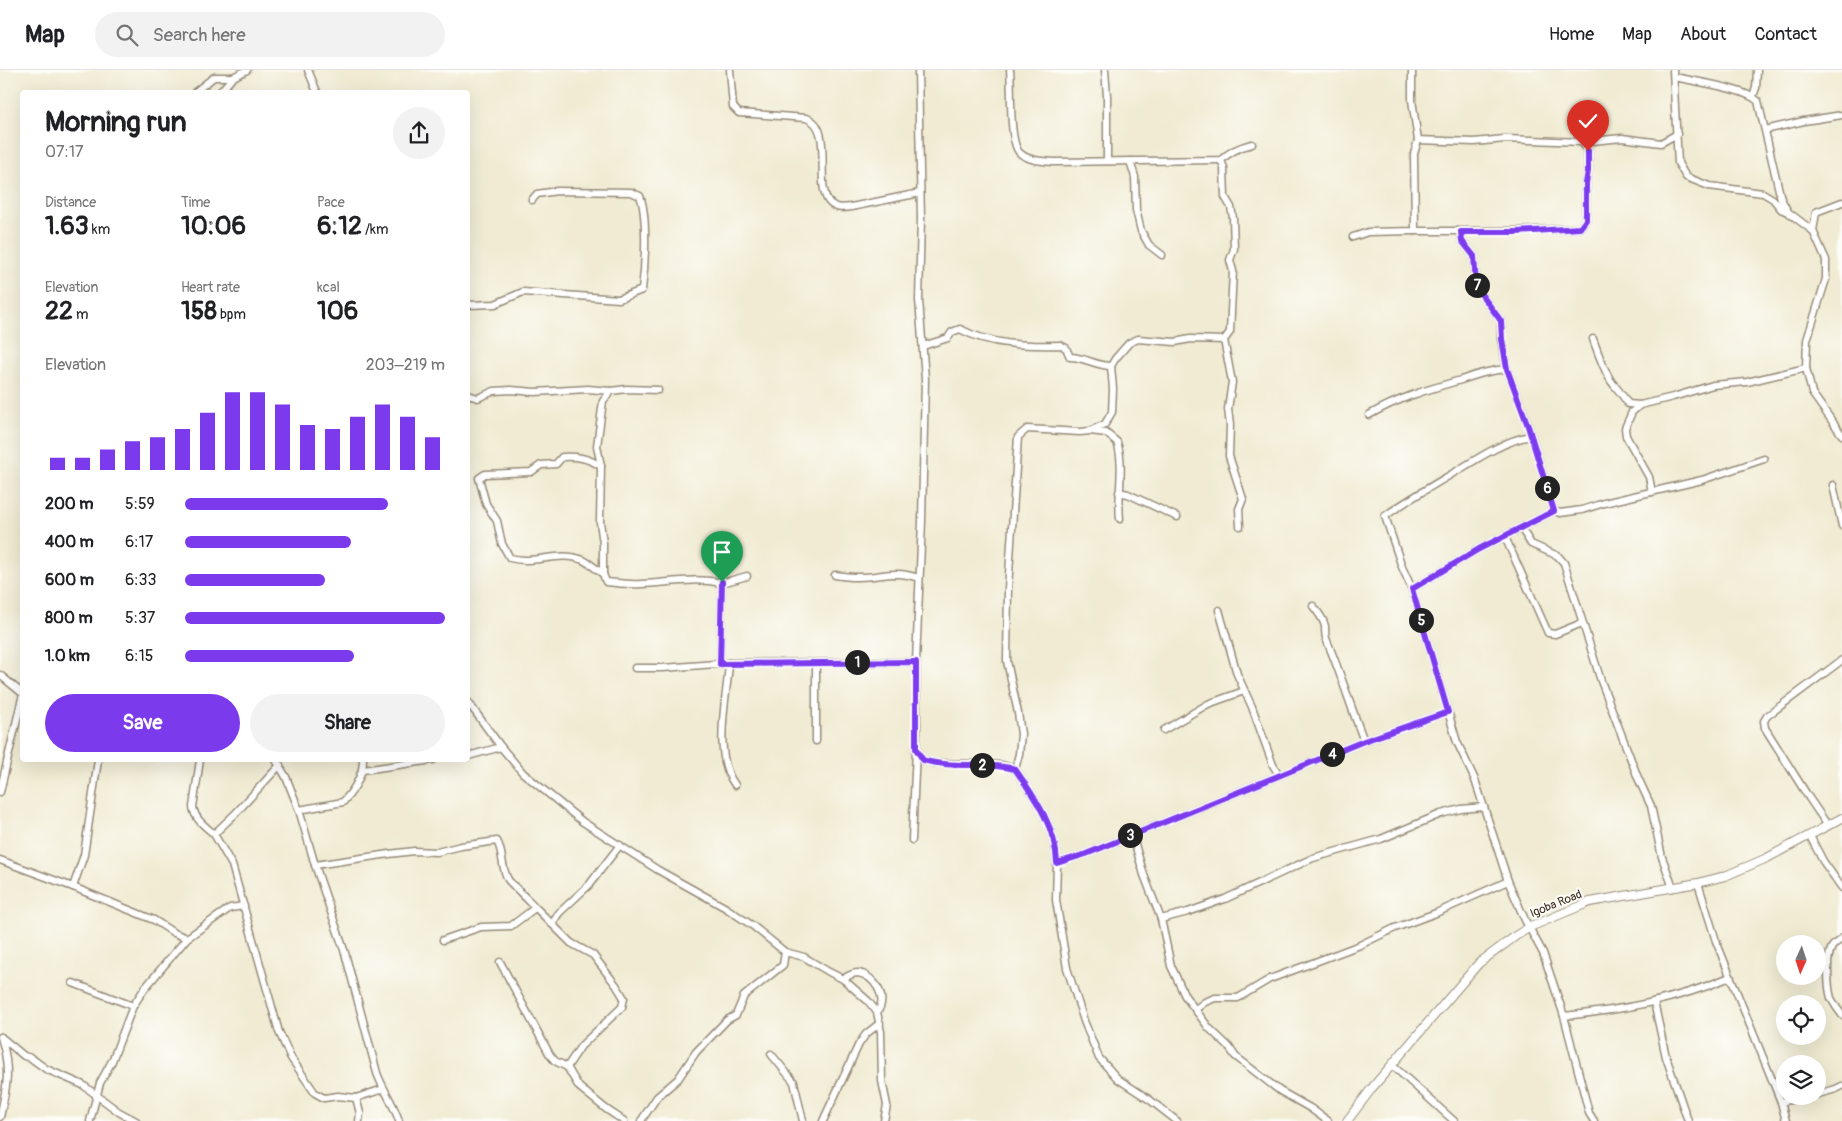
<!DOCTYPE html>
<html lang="en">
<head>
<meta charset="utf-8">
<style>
	body { margin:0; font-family:Pangolin,sans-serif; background:#f2f2f2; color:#202124; height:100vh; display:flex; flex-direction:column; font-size:19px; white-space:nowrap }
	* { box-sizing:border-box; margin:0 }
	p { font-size:16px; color:#757577 }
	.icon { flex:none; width:28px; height:28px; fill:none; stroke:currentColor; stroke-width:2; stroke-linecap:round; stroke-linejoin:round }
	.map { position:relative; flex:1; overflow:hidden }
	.details { position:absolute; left:20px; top:20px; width:450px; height:672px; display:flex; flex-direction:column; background:#fff; border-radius:5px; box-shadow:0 5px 20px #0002 }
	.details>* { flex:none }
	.needle { width:32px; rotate:183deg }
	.fabs { position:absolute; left:1776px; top:865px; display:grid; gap:10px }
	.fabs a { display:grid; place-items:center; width:50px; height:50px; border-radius:50%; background:#fff; box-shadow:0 5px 20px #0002; font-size:25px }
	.pin { position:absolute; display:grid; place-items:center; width:42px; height:42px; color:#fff; margin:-51px -21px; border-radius:50% 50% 50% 0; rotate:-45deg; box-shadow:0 0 5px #0007 }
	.pin .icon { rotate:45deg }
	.km { position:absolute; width:25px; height:25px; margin:-12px; border-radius:50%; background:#222; color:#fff; font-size:14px; line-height:25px; text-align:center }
	.round { display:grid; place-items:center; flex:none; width:52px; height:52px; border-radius:26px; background:#f2f2f2 }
	.overview { display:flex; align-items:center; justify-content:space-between; height:85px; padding:0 25px }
	h1 { font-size:28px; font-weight:700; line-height:38px }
	.stats { display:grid; grid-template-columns:repeat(3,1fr); gap:8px; height:85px; padding:5px 25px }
	.stats div { display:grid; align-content:center }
	.stats b { font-size:25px; font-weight:700 }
	.stats small { font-size:14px; font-weight:400 }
	.stats p { font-size:14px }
	.chart { height:140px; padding:10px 25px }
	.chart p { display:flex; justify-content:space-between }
	.chart svg { width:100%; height:90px; margin-top:5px; stroke:#7c3aed; stroke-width:6 }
	.primary-button { display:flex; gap:10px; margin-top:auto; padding:10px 25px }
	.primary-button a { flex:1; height:58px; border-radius:30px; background:#7c3aed; color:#fff; font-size:20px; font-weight:700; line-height:58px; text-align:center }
	.primary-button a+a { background:#f2f2f2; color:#202124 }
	ul { padding:0 25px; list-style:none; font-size:16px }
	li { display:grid; grid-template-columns:80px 60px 1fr; align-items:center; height:38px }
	li i { height:12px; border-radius:6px; background:#7c3aed }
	header { display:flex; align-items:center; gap:30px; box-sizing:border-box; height:70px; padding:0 25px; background:#fff; border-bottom:1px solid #e0e0e0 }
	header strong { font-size:24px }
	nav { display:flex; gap:28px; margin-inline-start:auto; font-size:18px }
	.search { width:350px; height:45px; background:#f2f2f2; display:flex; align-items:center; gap:12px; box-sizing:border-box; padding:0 18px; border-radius:28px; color:#757577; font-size:19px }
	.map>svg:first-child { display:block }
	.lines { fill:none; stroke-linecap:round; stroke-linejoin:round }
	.minor-casing { stroke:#968a78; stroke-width:9 }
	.tertiary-casing { stroke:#968a78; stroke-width:10 }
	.minor { stroke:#fff; stroke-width:6 }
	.tertiary { stroke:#fff; stroke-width:8 }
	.route-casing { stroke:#fff; stroke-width:10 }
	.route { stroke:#7c3aed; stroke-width:6 }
	.labels { text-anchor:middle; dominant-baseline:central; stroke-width:4; stroke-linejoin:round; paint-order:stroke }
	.street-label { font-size:12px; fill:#3b2a1e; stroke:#fdfcf7 }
</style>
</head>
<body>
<header>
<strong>Map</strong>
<div class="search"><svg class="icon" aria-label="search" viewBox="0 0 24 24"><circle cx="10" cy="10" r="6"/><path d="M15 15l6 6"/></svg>Search here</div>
<nav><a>Home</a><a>Map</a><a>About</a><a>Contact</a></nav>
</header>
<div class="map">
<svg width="1842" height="1051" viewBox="0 0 1842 1051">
	<rect width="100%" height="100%" fill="#fdfcf7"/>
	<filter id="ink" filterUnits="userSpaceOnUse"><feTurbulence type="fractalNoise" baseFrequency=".02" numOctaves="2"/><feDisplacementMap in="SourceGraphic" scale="10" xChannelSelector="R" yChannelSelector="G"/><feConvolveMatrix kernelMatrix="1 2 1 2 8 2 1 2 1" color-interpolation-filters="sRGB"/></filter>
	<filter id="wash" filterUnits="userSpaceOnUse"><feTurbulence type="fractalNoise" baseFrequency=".0096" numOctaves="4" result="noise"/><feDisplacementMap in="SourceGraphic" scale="20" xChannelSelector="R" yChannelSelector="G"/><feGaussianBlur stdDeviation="1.12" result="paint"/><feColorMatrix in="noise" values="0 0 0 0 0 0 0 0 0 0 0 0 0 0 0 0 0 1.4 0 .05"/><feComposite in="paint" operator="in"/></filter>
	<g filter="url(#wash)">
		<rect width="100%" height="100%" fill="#f0ebd2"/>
	</g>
	<g filter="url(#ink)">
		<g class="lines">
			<defs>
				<g id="minor">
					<path d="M308,0L317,22"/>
					<path d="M730,0L733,37L739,43L806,48C836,56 812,119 831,134C837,139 844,138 851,137L920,123"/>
					<path d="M1010,0C1012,17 1008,75 1021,84C1030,91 1043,91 1055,92L1221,90C1230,81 1239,77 1252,74"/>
					<path d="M1105,0L1107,26V91"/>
					<path d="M1412,0V30L1418,70L1474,72L1505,69L1582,72L1622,68L1661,73L1677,64"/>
					<path d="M1673,0L1678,93L1686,107L1709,116L1763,123L1773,129L1781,139L1788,142"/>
					<path d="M1675,7C1696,12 1744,18 1758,31L1781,129L1788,142L1813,161L1826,190V209L1807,270L1806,298L1812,323L1842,365"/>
					<path d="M195,22L214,7H233"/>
					<path d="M220,22L233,7L247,0"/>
					<path d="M1753,26L1756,18L1757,0"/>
					<path d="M1765,60L1804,51L1842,45"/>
					<path d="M1221,90L1224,98L1225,127L1231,137L1233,148L1234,179L1230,190L1233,201L1230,262L1224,270L1232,312L1228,339L1230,355L1229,386L1243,429L1239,439L1240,456"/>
					<path d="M1130,91L1135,107L1136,140L1141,161L1149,175L1162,185"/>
					<path d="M1415,161H1517L1580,158L1586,150V113L1588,101V81L1582,72"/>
					<path d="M1813,161L1816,142L1842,132"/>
					<path d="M1461,162L1462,171L1474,186L1476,214L1481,224L1501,251V269L1507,299L1528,355L1554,441"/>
					<path d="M1353,167L1368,162L1415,161L1414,84L1418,70"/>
					<path d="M468,235L495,234L523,222L619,229L642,220C645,197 648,147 640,126L631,122L557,121L537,124L532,130"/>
					<path d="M1593,269C1598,283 1603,298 1611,311C1617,319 1623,325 1628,334L1640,335"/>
					<path d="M923,276L948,268L952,262L960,259C990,275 1027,276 1060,275L1066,278L1070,287C1085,287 1096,296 1111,296"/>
					<path d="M658,320L627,319L611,321L603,331L597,376L601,396L600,452L603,473V504L606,512C617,513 629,515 641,514C669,513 694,507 722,513L720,594"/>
					<path d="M468,325L478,328L494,321L511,320L535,322L588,319L611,321"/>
					<path d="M1369,345C1398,328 1429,319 1461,310C1476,305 1490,300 1507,299"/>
					<path d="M1091,361L1106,363L1117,372C1125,397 1117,423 1120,449"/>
					<path d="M1530,366C1504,371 1480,387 1457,401C1432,416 1409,429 1385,446L1402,497L1412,519L1457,672L1475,710L1508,811L1525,850L1543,883L1564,946L1589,1043L1594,1051"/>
					<path d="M601,396C587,388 578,386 562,387L556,394L541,395L531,402L485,404L479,408L486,434L497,451L502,474L510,488C535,495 559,480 583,490C590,493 597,500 603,504"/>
					<path d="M1833,415L1842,456"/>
					<path d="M1119,422L1128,424L1177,447"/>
					<path d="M1652,422L1649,407L1626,366L1625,358L1632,342L1640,335L1673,327L1713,315L1747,312L1806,298"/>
					<path d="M1521,458L1531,474L1558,486L1564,493L1601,611L1638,708L1651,736L1662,787L1673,818"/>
					<path d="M1505,467L1548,563L1555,564L1582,553"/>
					<path d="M835,505C842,506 849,507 855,507C881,508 891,499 919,508"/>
					<path d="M722,513L747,506"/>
					<path d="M1412,519L1479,479L1554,441L1560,443L1582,440L1604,433L1702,410L1764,389"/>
					<path d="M1313,536C1318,542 1323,548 1325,556C1325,561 1325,567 1327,571C1341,604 1351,638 1364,671"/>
					<path d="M1219,540L1237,604L1252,637L1273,695L1279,705"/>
					<path d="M729,593C727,629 712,684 735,715"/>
					<path d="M816,593V671"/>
					<path d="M635,598H663L729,593L916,592"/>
					<path d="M0,605L22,623"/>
					<path d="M468,632L501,677L523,703L583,752L658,800L726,838L753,856L785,882L804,887L829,902L843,909L868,931L877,942L881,962L882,1011L887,1035L884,1051"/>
					<path d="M1164,660L1208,634L1244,621"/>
					<path d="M917,680L923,690L934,693L1002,695L1015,699C1035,728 1056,757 1057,793L1086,784L1364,671L1448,642"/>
					<path d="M468,686L501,677"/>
					<path d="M200,690L193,737C195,750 205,756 214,764"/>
					<path d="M276,690L286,707L299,740L315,795L345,883L377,1003C383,1020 394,1034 399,1051"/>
					<path d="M280,695L235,744L214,764L232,795L279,962L291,988L315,1023L324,1028L338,1026L356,1028L360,1043L359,1051"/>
					<path d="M1015,699L1019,684L1021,664L1018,643L1007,591L1008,519L1018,367L1027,359L1080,362L1090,361L1105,354L1112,342L1113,319L1111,296L1115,289L1129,273L1138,269L1175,272L1190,269L1224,270"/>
					<path d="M363,700L433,690"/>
					<path d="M0,722L22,628"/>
					<path d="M299,740L343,732C354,720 363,706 363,690"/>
					<path d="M1828,756L1809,728L1765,658L1764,651L1767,646L1842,590"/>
					<path d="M1132,764L1144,805L1161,849L1171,896L1185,926L1209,958L1229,977L1235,986L1280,1021L1310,1038L1328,1051"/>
					<path d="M1810,766L1823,791L1842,818"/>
					<path d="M912,770L917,658L916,592L922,451L925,309L919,230L921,149L918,0"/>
					<path d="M0,790L73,817L154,850L174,863L187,868"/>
					<path d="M1057,793L1056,830L1067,898L1084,951L1099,988L1118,1009L1150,1030L1177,1051"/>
					<path d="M315,795L389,784L414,781L437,782L461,776L497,771C504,783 500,797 509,811L571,873L593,885L616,915L624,928L622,937L581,976L567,997"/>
					<path d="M1698,813L1716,871L1781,1032L1786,1051"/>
					<path d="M73,817L84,785L98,690"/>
					<path d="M1161,849L1188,842L1225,829L1313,788L1381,769L1441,744L1461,739L1484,737"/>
					<path d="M552,854L559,843L589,815L620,775"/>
					<path d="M1842,868C1838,872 1833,874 1831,879C1826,889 1828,918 1831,928C1834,934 1838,940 1842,945"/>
					<path d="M443,870L481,857L511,856L535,838"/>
					<path d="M500,892L550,985L555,991L567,997L579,1017L606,1039L624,1051"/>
					<path d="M843,909C848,906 852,903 858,903C874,905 889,928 877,942"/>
					<path d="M73,913L133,936"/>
					<path d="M1654,932L1666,987L1688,1051"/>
					<path d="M1196,941L1197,938L1205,932L1215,928H1238L1270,909L1360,875L1395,858L1436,843L1508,811"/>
					<path d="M1564,946C1623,940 1676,930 1730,907"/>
					<path d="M1,967L24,986L31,988L46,999L83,1015L119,1042L136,1051"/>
					<path d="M771,984L794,1012L803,1051"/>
					<path d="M1392,995L1454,1051"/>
					<path d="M1818,1024L1836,1019L1842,1016"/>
					<path d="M356,1028L383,1019"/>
					<path d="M1781,1032L1806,1026"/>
					<path d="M0,1047C7,1016 11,999 1,967"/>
					<path d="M90,1051L100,1013L112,991L133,936L145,918L187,868L230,838L244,836"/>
					<path d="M641,1051L657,1027L678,1009L696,982L727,950L736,945L744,926L783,895L785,882"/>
					<path d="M823,1051L859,974L866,964L880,953"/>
				</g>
				<path id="tertiary" d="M1347,1051L1372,1018L1479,893L1517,865L1530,857L1590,832L1698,813L1725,806L1767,788L1842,748"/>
			</defs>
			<use href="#minor" class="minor-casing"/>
			<use href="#tertiary" class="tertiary-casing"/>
			<use href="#minor" class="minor"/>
			<use href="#tertiary" class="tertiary"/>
		</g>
	</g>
	<g class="lines" filter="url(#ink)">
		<defs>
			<path id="route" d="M722,512L720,594L916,592V679L923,690C953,699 985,691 1015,699C1035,728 1056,757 1057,793L1086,784L1364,671L1448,642L1412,519L1479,479L1554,441L1528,356L1507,299L1502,269L1501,251L1481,224L1476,214L1474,186L1462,171L1461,162H1517L1580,158L1586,150V113L1588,101V81"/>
		</defs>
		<use href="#route" class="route-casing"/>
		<use href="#route" class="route"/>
	</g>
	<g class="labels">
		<g class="street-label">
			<text transform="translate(1556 834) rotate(-22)">Igoba Road</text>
		</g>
	</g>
</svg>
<div class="fabs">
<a><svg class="needle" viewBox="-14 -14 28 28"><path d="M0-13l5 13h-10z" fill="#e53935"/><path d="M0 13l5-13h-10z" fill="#757577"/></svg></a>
<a><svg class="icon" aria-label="locate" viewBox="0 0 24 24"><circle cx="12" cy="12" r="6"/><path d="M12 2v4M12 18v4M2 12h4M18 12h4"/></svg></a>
<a><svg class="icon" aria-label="layers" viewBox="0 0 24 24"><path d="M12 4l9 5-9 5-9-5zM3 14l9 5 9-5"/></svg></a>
</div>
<div class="pin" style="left:722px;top:512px;background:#1e9e55"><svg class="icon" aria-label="arrive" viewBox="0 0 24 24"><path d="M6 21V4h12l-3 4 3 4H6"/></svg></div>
<div class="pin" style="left:1588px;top:81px;background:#d93025"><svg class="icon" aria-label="check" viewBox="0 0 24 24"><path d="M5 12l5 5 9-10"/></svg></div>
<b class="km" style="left:857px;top:592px">1</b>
<b class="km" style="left:982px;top:695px">2</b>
<b class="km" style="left:1130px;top:765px">3</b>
<b class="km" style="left:1332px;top:684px">4</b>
<b class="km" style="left:1421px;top:550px">5</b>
<b class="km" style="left:1547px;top:418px">6</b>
<b class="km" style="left:1477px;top:215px">7</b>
<section class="details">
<div class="overview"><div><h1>Morning run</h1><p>07:17</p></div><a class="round"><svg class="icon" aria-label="share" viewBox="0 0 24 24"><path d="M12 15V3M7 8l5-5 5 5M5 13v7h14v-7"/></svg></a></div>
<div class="stats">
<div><p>Distance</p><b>1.63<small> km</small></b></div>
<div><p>Time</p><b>10:06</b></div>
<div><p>Pace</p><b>6:12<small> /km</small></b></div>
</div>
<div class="stats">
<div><p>Elevation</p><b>22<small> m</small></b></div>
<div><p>Heart rate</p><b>158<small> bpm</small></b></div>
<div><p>kcal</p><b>106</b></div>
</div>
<div class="chart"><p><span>Elevation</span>203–219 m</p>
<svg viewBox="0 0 160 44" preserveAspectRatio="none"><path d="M5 44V38M15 44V38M25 44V34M35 44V30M45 44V28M55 44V24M65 44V16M75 44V6M85 44V6M95 44V12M105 44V22M115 44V24M125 44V18M135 44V12M145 44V18M155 44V28"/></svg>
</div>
<ul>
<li><b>200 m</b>5:59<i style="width:78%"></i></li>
<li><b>400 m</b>6:17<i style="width:64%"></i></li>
<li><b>600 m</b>6:33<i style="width:54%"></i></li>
<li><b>800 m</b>5:37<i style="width:100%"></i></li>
<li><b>1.0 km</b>6:15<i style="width:65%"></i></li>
</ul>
<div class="primary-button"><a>Save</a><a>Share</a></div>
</section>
</div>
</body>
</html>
